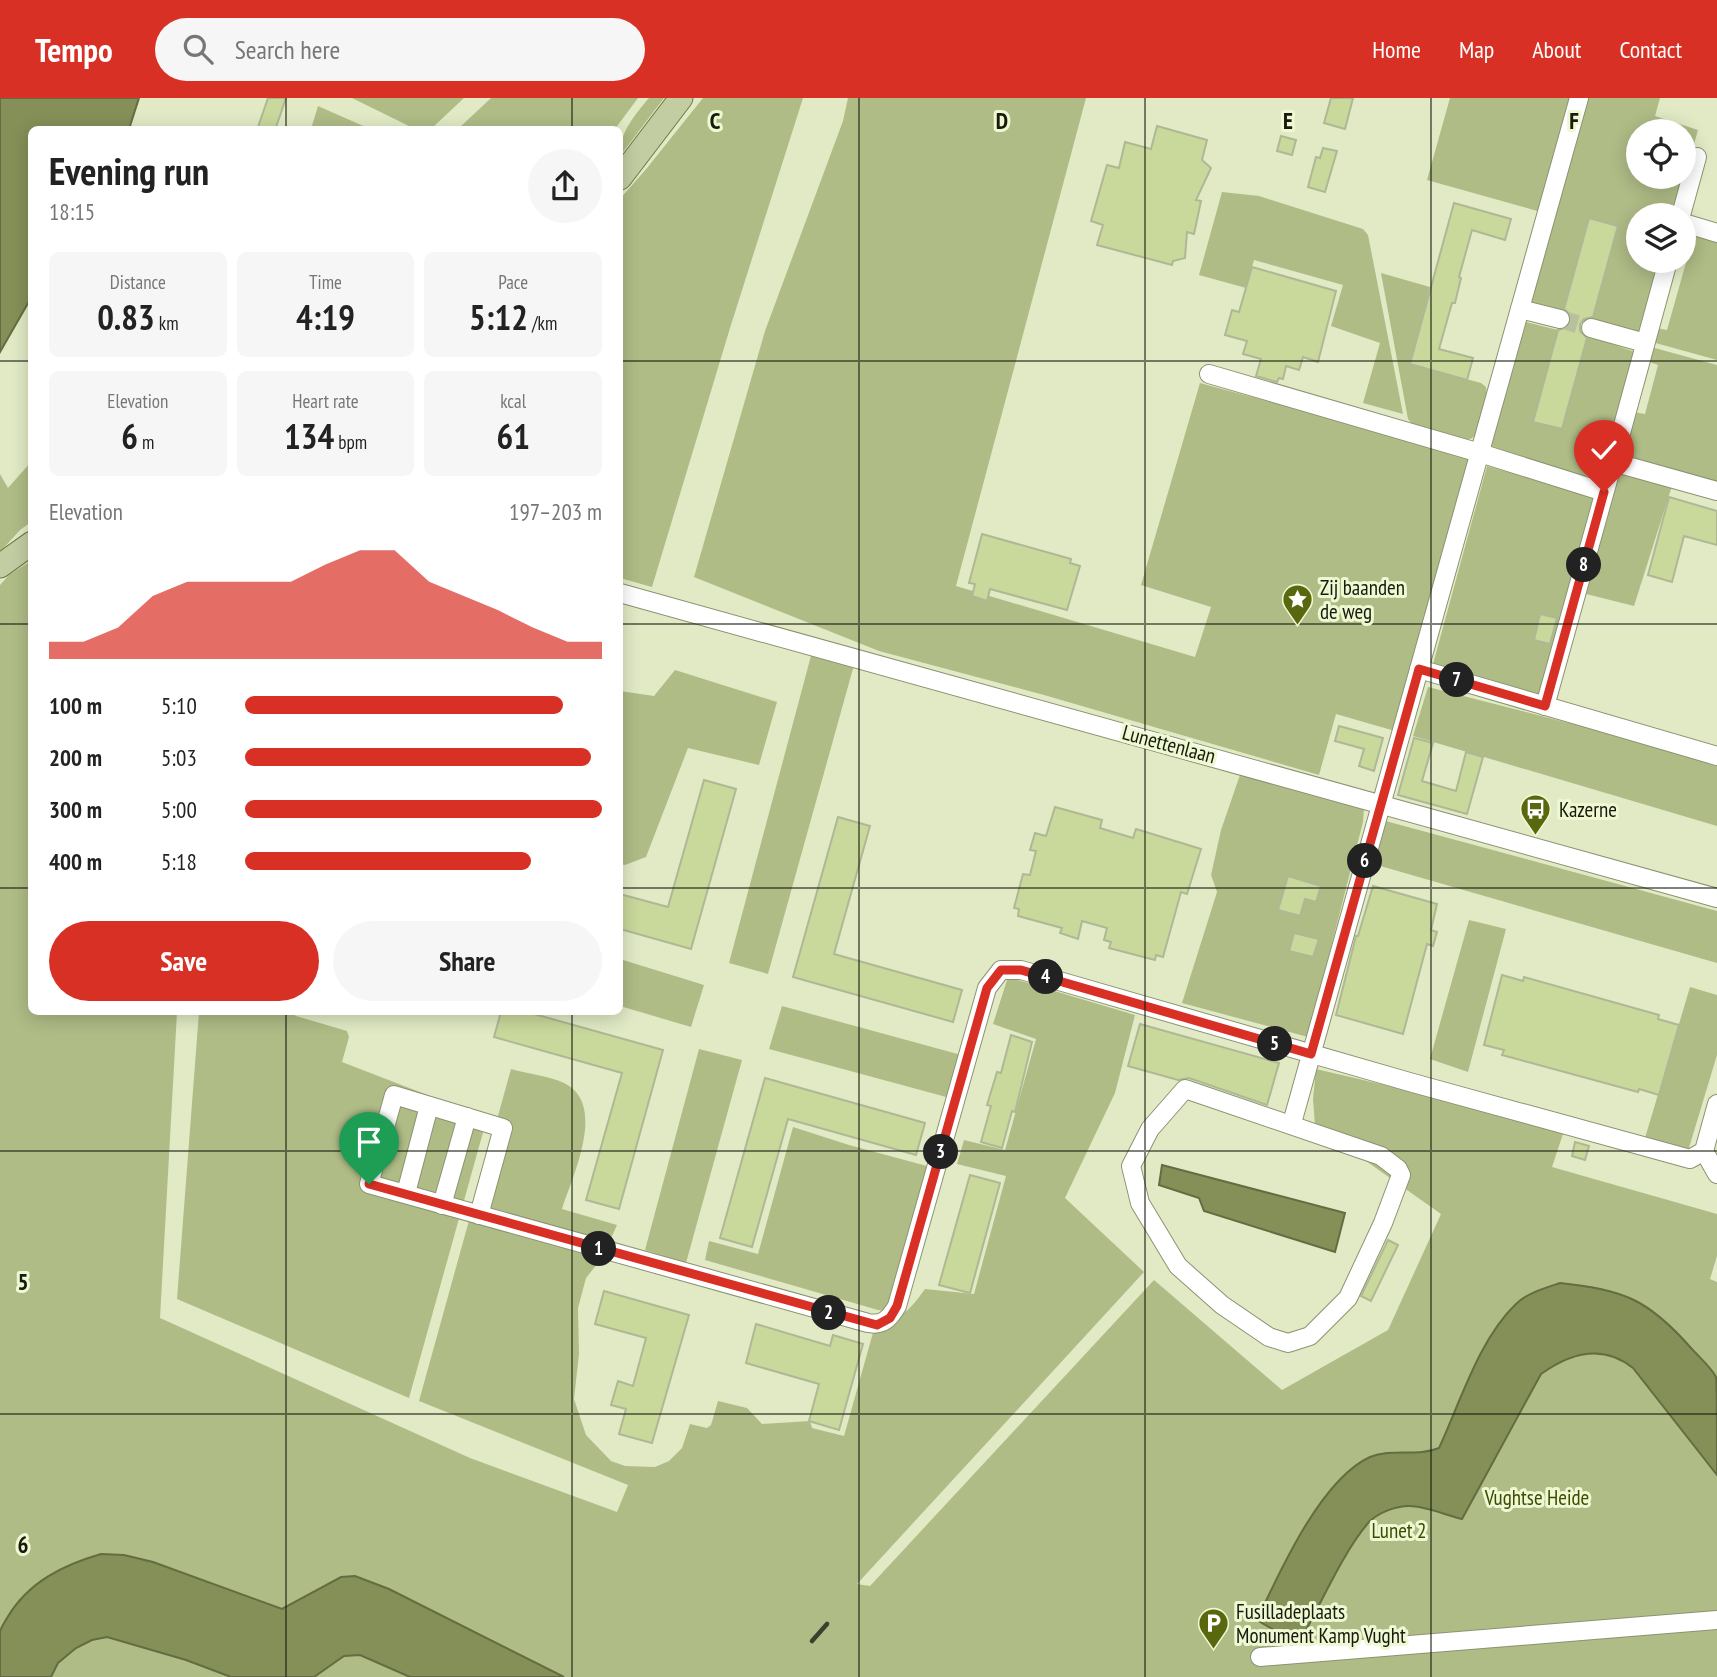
<!DOCTYPE html>
<html lang="en">
<head>
<meta charset="utf-8">
<style>
	body { margin:0; font-family:"PT Sans Narrow",sans-serif; background:#f6f6f6; color:#222; height:100vh; display:flex; flex-direction:column; font-size:26px; white-space:nowrap }
	* { box-sizing:border-box; margin:0 }
	p { font-size:23px; color:#767676 }
	.icon { flex:none; width:38px; height:38px; fill:none; stroke:currentColor; stroke-width:2; stroke-linecap:round; stroke-linejoin:round }
	.map { position:relative; flex:1; overflow:hidden }
	.side { position:absolute; left:28px; top:28px; width:595px; height:889px; display:flex; flex-direction:column; background:#fff; border-radius:10px; box-shadow:0 4px 18px #0003 }
	.side>* { flex:none }
	.buttons { position:absolute; left:1626px; top:21px; display:grid; gap:14px }
	.buttons a { display:grid; place-items:center; width:70px; height:70px; border-radius:50%; background:#fff; box-shadow:0 4px 18px #0003; font-size:35px }
	.pin { position:absolute; display:grid; place-items:center; width:60px; height:60px; color:#fff; margin:-72px -30px; border-radius:50% 50% 50% 0; rotate:-45deg; box-shadow:0 0 7px #0007 }
	.pin .icon { rotate:45deg }
	.km { position:absolute; width:35px; height:35px; margin:-18px; border-radius:50%; background:#222; color:#fff; font-size:19px; line-height:35px; text-align:center }
	.round { display:grid; place-items:center; flex:none; width:74px; height:74px; border-radius:37px; background:#f6f6f6 }
	.summary { display:flex; align-items:center; justify-content:space-between; height:119px; padding:0 21px }
	h1 { font-size:38px; font-weight:700; line-height:52px }
	.figures { display:grid; grid-template-columns:repeat(3,1fr); gap:10px; height:119px; padding:7px 21px }
	.figures div { display:grid; align-content:center; border-radius:10px; background:#f6f6f6; text-align:center }
	.figures b { font-size:35px; font-weight:700 }
	.figures small { font-size:19px; font-weight:400 }
	.figures p { font-size:19px }
	.chart { height:196px; padding:14px 21px }
	.chart p { display:flex; justify-content:space-between }
	.chart svg { width:100%; height:126px; margin-top:7px; fill:#d93025; opacity:.7 }
	.primary-button { display:flex; gap:14px; margin-top:auto; padding:14px 21px }
	.primary-button a { flex:1; height:80px; border-radius:42px; background:#d93025; color:#fff; font-size:28px; font-weight:700; line-height:80px; text-align:center }
	.primary-button a+a { background:#f6f6f6; color:#222 }
	ul { padding:0 21px; list-style:none; font-size:23px }
	li { display:grid; grid-template-columns:112px 84px 1fr; align-items:center; height:52px }
	li i { height:18px; border-radius:9px; background:#d93025 }
	header { display:flex; align-items:center; gap:42px; box-sizing:border-box; height:98px; padding:0 35px; background:#d93025; color:#fff }
	header strong { font-size:33px }
	nav { display:flex; gap:38px; margin-inline-start:auto; font-size:24px }
	.search { width:490px; height:63px; background:#f6f6f6; display:flex; align-items:center; gap:18px; box-sizing:border-box; padding:0 24px; border-radius:38px; color:#767676; font-size:26px }
	.map>svg:first-child { display:block }
	.green { fill:#afbc86; fill-rule:evenodd }
	.water { fill:#849057; stroke:#636d41; stroke-width:2 }
	.building { fill:#c9d89b; stroke:#afb895; stroke-width:2 }
	.lines { fill:none; stroke-linecap:round; stroke-linejoin:round }
	.minor-tunnel { stroke:#b9c0a0; stroke-width:18; stroke-dasharray:18 9; stroke-linecap:butt }
	.minor-casing { stroke:#8b9371; stroke-width:20 }
	.major-casing { stroke:#6d7846; stroke-width:25 }
	.minor { stroke:#fff; stroke-width:18 }
	.major { stroke:#c3cda2; stroke-width:23 }
	.rail { stroke:#3b3f2e; stroke-width:4.5 }
	.route-casing { stroke:#fff; stroke-width:14 }
	.route { stroke:#d93025; stroke-width:9 }
	.grid { fill:none; stroke:#171a0d; stroke-width:2; stroke-opacity:0.55 }
	.labels { text-anchor:middle; dominant-baseline:central; stroke-width:6; stroke-linejoin:round; paint-order:stroke }
	.poi-label { font-size:21px; fill:#171a0d; stroke:#eef8d2; text-anchor:start }
	.street-label { font-size:21px; fill:#171a0d; stroke:#eef8d2 }
	.park-label { font-size:21px; fill:#3f4a03; stroke:#eef8d2 }
	.grid-label { font-size:23px; text-anchor:middle; font-weight:bold; fill:#171a0d; stroke:#eef8d2; stroke-width:6; stroke-linejoin:round; paint-order:stroke }
</style>
</head>
<body>
<header>
<strong>Tempo</strong>
<div class="search"><svg class="icon" aria-label="search" viewBox="0 0 24 24"><circle cx="10" cy="10" r="6"/><path d="M15 15l6 6"/></svg>Search here</div>
<nav><a>Home</a><a>Map</a><a>About</a><a>Contact</a></nav>
</header>
<div class="map">
<svg width="1717" height="1579" viewBox="0 0 1717 1579">
	<rect width="100%" height="100%" fill="#e1eac5"/>
	<g class="green">
		<path d="M352,0H464L431,31H415Z"/>
		<path d="M491,0H638L615,31H458Z"/>
		<path d="M649,0H664L620,58C619,35 634,18 649,0Z"/>
		<path d="M703,0H803L730,230L652,489L620,480V101L647,70Z"/>
		<path d="M848,0H1086L956,488L1195,559L1211,509L1141,487L1200,285L1274,305H1290L1471,357L1395,633L1336,616L1319,677L1044,597L879,553L694,479L765,233L843,23Z"/>
		<path d="M1450,0H1573L1541,114L1427,82Z"/>
		<path d="M1585,0H1660L1655,18L1698,32L1674,117H1638V163H1661L1643,229L1638,235L1596,226L1527,208ZM1638,33H1684V79H1638Z"/>
		<path d="M318,8L370,31H311Z"/>
		<path d="M1222,94L1259,98L1363,131L1368,137L1403,316L1363,305L1380,245L1331,228L1343,187L1254,162L1246,190L1199,177Z"/>
		<path d="M1687,134L1717,139V262L1652,244L1656,230L1667,232L1689,154L1684,152V136Z"/>
		<path d="M1381,175L1430,189L1410,266L1481,285L1486,289C1488,298 1481,329 1475,337C1471,342 1470,341 1464,342L1413,327L1408,321Z"/>
		<path d="M1526,224L1606,244L1635,254L1604,368L1584,379L1491,348Z"/>
		<path d="M1651,249L1717,267V389L1632,365L1624,349L1633,314L1645,316L1658,267L1647,263Z"/>
		<path d="M31,364V424L20,432L0,454V376L8,390Z"/>
		<path d="M1487,368L1597,400L1542,600L1433,566Z"/>
		<path d="M1620,374L1672,388L1634,508L1586,496Z"/>
		<path d="M31,463L32,914H177L160,1220L470,1360L617,1414L628,1387L419,1303L511,971C528,976 549,978 564,985C608,1006 572,1079 562,1111L617,1127L602,1160L586,1180L578,1210L579,1256L574,1301L586,1337L611,1363L625,1368L655,1369L669,1363L682,1350L690,1326L707,1330L711,1327L718,1303L747,1310L762,1326L810,1323L812,1330L844,1338L876,1224C899,1226 913,1208 925,1191L974,1196L1006,1078L957,1066L964,1042L1005,1052L1036,941L993,926L1008,879L1135,917L1115,995L1065,1100L1144,1174L857,1486L870,1488L1154,1182L1282,1292L1388,1232L1441,1116L1315,1027L1313,1001L1316,971L1462,1005L1564,1033L1552,1069L1717,1116V1158L1710,1181L1717,1184V1579H0V487L9,477Z"/>
		<path d="M812,554L854,567L768,876L729,865Z"/>
		<path d="M675,572L777,604L759,667L688,650L646,759L625,767L620,766V593L654,598Z"/>
		<path d="M1428,589L1596,632L1717,667V728L1413,638Z"/>
		<path d="M1241,674L1364,711L1363,724L1308,939L1182,905L1217,794L1211,777L1221,732Z"/>
		<path d="M1382,722L1717,813V865L1370,765Z"/>
		<path d="M1469,822L1506,831L1468,974L1430,961Z"/>
		<path d="M620,861L704,887L691,929L620,908Z"/>
		<path d="M1690,889L1717,897V957L1688,1053L1645,1040Z"/>
		<path d="M782,908L965,958L950,1000L769,951Z"/>
		<path d="M199,914H290L296,918L347,933L349,939L342,964L487,1020L409,1300L177,1201Z"/>
		<path d="M699,951L742,962L686,1165L645,1152Z"/>
		<path d="M793,1029L849,1047L938,1071L888,1213L878,1212L705,1162L709,1143L758,1156Z"/>
	</g>
	<g class="water">
		<path d="M0,0H139L129,31L32,32L31,200L0,254Z"/>
		<path d="M1162,1067L1345,1115L1335,1154L1204,1113L1199,1100L1159,1087Z"/>
		<path d="M1560,1185C1624,1192 1648,1201 1691,1250C1699,1259 1711,1269 1716,1279C1717,1288 1717,1362 1717,1377L1633,1270C1602,1245 1570,1255 1541,1276L1462,1421C1445,1417 1426,1408 1409,1408C1395,1408 1378,1415 1369,1424C1345,1451 1321,1505 1303,1538L1297,1542L1286,1539L1257,1522C1279,1475 1321,1381 1370,1359C1392,1350 1417,1359 1439,1350C1460,1305 1479,1241 1516,1206C1527,1195 1545,1190 1560,1185Z"/>
		<path d="M101,1456L124,1457L153,1464L282,1511L341,1479L355,1478L389,1491L564,1579H410L360,1557L344,1558L314,1579H231L186,1562L107,1539L92,1542L76,1550L58,1565L51,1579H0C0,1565 0,1548 0,1534C1,1529 5,1524 7,1520C28,1484 63,1467 101,1456Z"/>
	</g>
	<g class="building">
		<path d="M268,0H286L275,32H257Z"/>
		<path d="M1331,0H1353L1345,31L1324,25Z"/>
		<path d="M1157,28L1207,42L1202,62L1211,70L1196,102L1201,103L1194,136L1187,134L1185,160L1173,163L1172,167L1097,147L1103,127L1091,123L1107,67L1119,70L1125,44L1151,51Z"/>
		<path d="M1281,38L1296,42L1292,57L1277,53Z"/>
		<path d="M1323,50L1337,53L1325,94L1308,89L1316,59L1320,60Z"/>
		<path d="M1454,105L1511,121L1505,142L1472,132L1459,179L1461,180L1455,205H1452L1439,251L1473,260L1467,282L1410,266Z"/>
		<path d="M1589,120L1618,128L1593,219L1584,221L1580,226V233L1587,240L1562,331L1533,324L1558,232L1568,229L1571,224V217L1564,211Z"/>
		<path d="M1252,169L1336,193L1318,264L1303,259L1299,272L1286,268L1283,281L1279,280L1277,284L1256,278L1261,261L1243,256L1247,243L1225,237L1232,212L1239,214Z"/>
		<path d="M1669,399L1717,413V447L1684,438L1672,484L1648,477Z"/>
		<path d="M982,436L1071,461L1070,465L1080,468L1067,512L990,491L987,503L972,498L975,486L969,485Z"/>
		<path d="M1540,516L1557,520L1550,546L1534,542Z"/>
		<path d="M1339,628L1383,640L1374,673L1359,668L1364,651L1335,643Z"/>
		<path d="M1414,640L1433,645L1422,683L1456,693L1466,654L1483,659L1467,716L1398,697Z"/>
		<path d="M704,682L736,691L691,851L620,831V796L668,809Z"/>
		<path d="M1055,709L1102,722L1100,730L1133,740L1136,731L1201,751L1187,796L1181,794L1163,859L1156,857L1155,862L1109,850L1111,844L1104,842L1107,830L1082,823L1078,841L1060,835L1062,830L1018,818L1019,811L1014,810L1023,776L1030,777L1036,753L1030,752L1035,735L1046,738Z"/>
		<path d="M838,719L870,728L834,856L962,892L953,924L793,879Z"/>
		<path d="M1288,778L1321,788L1316,804L1305,801L1300,818L1278,812Z"/>
		<path d="M1373,788L1437,806L1431,832L1437,834L1433,848L1427,846L1403,936L1336,917L1356,838H1358Z"/>
		<path d="M1294,835L1319,841L1313,859L1289,853Z"/>
		<path d="M1502,877L1523,883L1524,879L1659,917L1658,921L1679,927L1659,997L1639,991L1638,994L1502,957L1504,952L1484,947Z"/>
		<path d="M501,914H527L663,952L619,1111L586,1102L622,975L494,939Z"/>
		<path d="M1140,926L1279,965L1267,1007L1189,980L1178,982L1128,968Z"/>
		<path d="M1011,937L1032,944L1015,1014L1012,1013L1002,1050L981,1044L991,1008L987,1007L997,974L1001,975Z"/>
		<path d="M765,980L925,1025L916,1057L788,1021L752,1149L720,1140Z"/>
		<path d="M1575,1044L1589,1048L1585,1062L1572,1058Z"/>
		<path d="M970,1077L1000,1085L970,1195L939,1187Z"/>
		<path d="M1388,1142L1398,1147L1371,1203L1361,1198Z"/>
		<path d="M604,1193L689,1217L652,1345L619,1336L626,1311L611,1307L618,1283L633,1288L646,1240L595,1226Z"/>
		<path d="M756,1226L830,1248L833,1237L863,1246L839,1332L809,1323L819,1286L746,1265Z"/>
	</g>
	<g class="lines">
		<path class="minor-tunnel" d="M1560,221L1591,230"/>
		<defs>
			<g id="minor">
				<path d="M1681,117L1697,59"/>
				<path d="M1684,125L1717,135"/>
				<path d="M1520,211L1560,221"/>
				<path d="M1591,230L1645,245"/>
				<path d="M1209,276L1480,355L1604,394"/>
				<path d="M1613,364L1668,163"/>
				<path d="M620,495L1717,800"/>
				<path d="M1419,571L1717,658"/>
				<path d="M1545,608L1613,364L1717,393"/>
				<path d="M1185,991L1381,1058L1398,1071L1401,1077L1383,1125L1348,1200L1310,1238L1288,1245L1269,1239L1222,1207L1178,1168L1140,1105L1131,1068L1150,1031Z"/>
				<path d="M1292,1025L1579,0"/>
				<path d="M1704,1053L1717,1076"/>
				<path d="M406,1095L429,1008"/>
				<path d="M442,1107L467,1019"/>
				<path d="M479,1117L503,1030L394,997L369,1086L868,1225C883,1228 890,1220 897,1208L987,890L1001,872H1021L1413,985L1690,1061L1704,1053L1717,1006"/>
				<path d="M1260,1559L1717,1522"/>
			</g>
			<g id="major">
				<path d="M620,80L681,0"/>
				<path d="M0,468L32,445"/>
			</g>
		</defs>
		<use href="#minor" class="minor-casing"/>
		<use href="#major" class="major-casing"/>
		<use href="#minor" class="minor"/>
		<use href="#major" class="major"/>
		<path class="rail" d="M812,1543L827,1526"/>
	</g>
	<g class="lines">
		<defs>
			<path id="route" d="M369,1086L877,1227L890,1220L897,1208L987,890L1001,872H1021L1311,956L1419,571L1545,608L1604,394"/>
		</defs>
		<use href="#route" class="route-casing"/>
		<use href="#route" class="route"/>
	</g>
	<path class="grid" d="M286,0V32M572,0V32M859,0V1579M1145,0V1579M1431,0V1579M0,263H32M620,263H1717M0,526H32M620,526H1717M0,790H32M620,790H1717M286,914V1579M572,914V1579M0,1053H1717M0,1316H1717"/>
	<defs>
		<symbol id="sight-pin" viewBox="-11 -11 22 30"><path d="M0 17L-7.5 6A9.5 9.5 0 1 1 7.5 6Z" fill="#59680f" stroke="#eef8d2"/><path d="M0-6L1.8-2.2L6-1.7L2.9 1.2L3.7 5.4L0 3.3L-3.7 5.4L-2.9 1.2L-6-1.7L-1.8-2.2Z" fill="#fff"/></symbol>
		<symbol id="bus-pin" viewBox="-11 -11 22 30"><path d="M0 17L-7.5 6A9.5 9.5 0 1 1 7.5 6Z" fill="#59680f" stroke="#eef8d2"/><path d="M-5-6H5V4H4V6H2V4H-2V6H-4V4H-5ZM-3.5-4V0h7V-4ZM-3.5 1.2v1.5H-2V1.2ZM2 1.2v1.5H3.5V1.2Z" fill="#fff"/></symbol>
		<symbol id="parking-pin" viewBox="-11 -11 22 30"><path d="M0 17L-7.5 6A9.5 9.5 0 1 1 7.5 6Z" fill="#59680f" stroke="#eef8d2"/><path d="M-3.5-5.5H1a3.5 3.5 0 0 1 0 7H-1V5.5H-3.5ZM-1-3.4V-.6H.8a1.4 1.4 0 0 0 0-2.8Z" fill="#fff"/></symbol>
	</defs>
	<g fill-rule="evenodd">
		<use href="#sight-pin" x="1280" y="484" width="35" height="47"/>
		<use href="#bus-pin" x="1518" y="694" width="35" height="47"/>
		<use href="#parking-pin" x="1196" y="1508" width="35" height="47"/>
	</g>
	<g class="labels">
		<g class="poi-label">
			<text x="1320" y="489">Zij baanden<tspan x="1320" dy="24">de weg</tspan></text>
			<text x="1559" y="711">Kazerne</text>
			<text x="1236" y="1513">Fusilladeplaats<tspan x="1236" dy="24">Monument Kamp Vught</tspan></text>
		</g>
		<g class="street-label">
			<text transform="translate(1169 646) rotate(15)">Lunettenlaan</text>
		</g>
		<g class="park-label">
			<text x="1537" y="1399">Vughtse Heide</text>
			<text x="1399" y="1432">Lunet 2</text>
		</g>
	</g>
	<g class="grid-label">
		<text x="715" y="31">C</text>
		<text x="1002" y="31">D</text>
		<text x="1288" y="31">E</text>
		<text x="1574" y="31">F</text>
		<text x="23" y="1192">5</text>
		<text x="23" y="1455">6</text>
	</g>
</svg>
<div class="buttons">
<a><svg class="icon" aria-label="locate" viewBox="0 0 24 24"><circle cx="12" cy="12" r="6"/><path d="M12 2v4M12 18v4M2 12h4M18 12h4"/></svg></a>
<a><svg class="icon" aria-label="layers" viewBox="0 0 24 24"><path d="M12 4l9 5-9 5-9-5zM3 14l9 5 9-5"/></svg></a>
</div>
<div class="pin" style="left:369px;top:1086px;background:#1e9e55"><svg class="icon" aria-label="arrive" viewBox="0 0 24 24"><path d="M6 21V4h12l-3 4 3 4H6"/></svg></div>
<div class="pin" style="left:1604px;top:394px;background:#d93025"><svg class="icon" aria-label="check" viewBox="0 0 24 24"><path d="M5 12l5 5 9-10"/></svg></div>
<b class="km" style="left:599px;top:1151px">1</b>
<b class="km" style="left:829px;top:1215px">2</b>
<b class="km" style="left:941px;top:1054px">3</b>
<b class="km" style="left:1046px;top:879px">4</b>
<b class="km" style="left:1275px;top:946px">5</b>
<b class="km" style="left:1365px;top:763px">6</b>
<b class="km" style="left:1457px;top:582px">7</b>
<b class="km" style="left:1584px;top:467px">8</b>
<section class="side">
<div class="summary"><div><h1>Evening run</h1><p>18:15</p></div><a class="round"><svg class="icon" aria-label="share" viewBox="0 0 24 24"><path d="M12 15V3M7 8l5-5 5 5M5 13v7h14v-7"/></svg></a></div>
<div class="figures">
<div><p>Distance</p><b>0.83<small> km</small></b></div>
<div><p>Time</p><b>4:19</b></div>
<div><p>Pace</p><b>5:12<small> /km</small></b></div>
</div>
<div class="figures">
<div><p>Elevation</p><b>6<small> m</small></b></div>
<div><p>Heart rate</p><b>134<small> bpm</small></b></div>
<div><p>kcal</p><b>61</b></div>
</div>
<div class="chart"><p><span>Elevation</span>197–203 m</p>
<svg viewBox="0 0 160 44" preserveAspectRatio="none"><path d="M0 44V38L10 38L20 33L30 22L40 17L50 17L60 17L70 17L80 11L90 6L100 6L110 17L120 22L130 27L140 33L150 38L160 38V44z"/></svg>
</div>
<ul>
<li><b>100 m</b>5:10<i style="width:89%"></i></li>
<li><b>200 m</b>5:03<i style="width:97%"></i></li>
<li><b>300 m</b>5:00<i style="width:100%"></i></li>
<li><b>400 m</b>5:18<i style="width:80%"></i></li>
</ul>
<div class="primary-button"><a>Save</a><a>Share</a></div>
</section>
</div>
</body>
</html>
